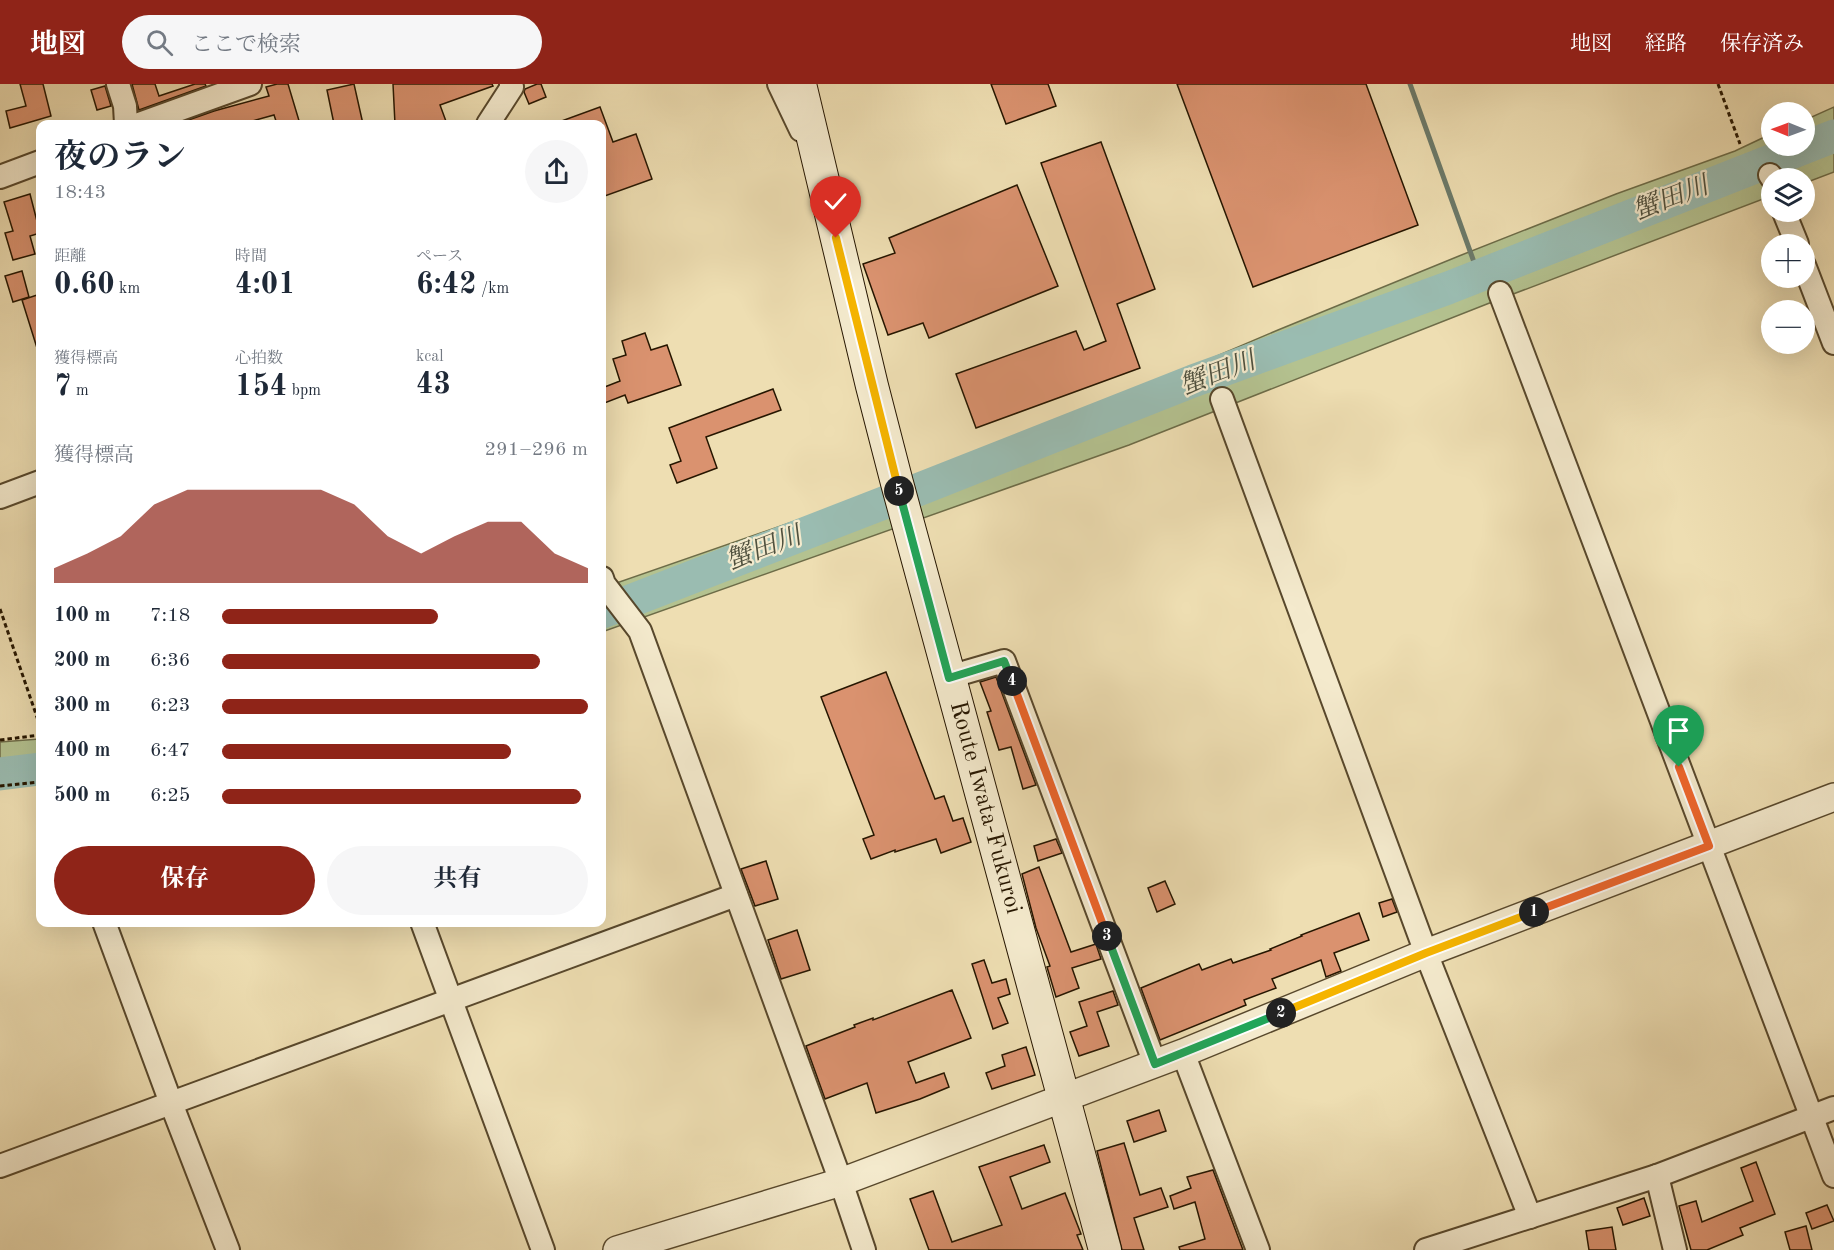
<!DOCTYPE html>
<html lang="ja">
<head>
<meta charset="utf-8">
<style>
	body { margin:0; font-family:"Old Standard TT","Noto Serif JP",serif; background:#f6f6f7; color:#1f2937; height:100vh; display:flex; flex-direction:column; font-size:22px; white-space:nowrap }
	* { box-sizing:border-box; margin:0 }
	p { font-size:20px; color:#747a83 }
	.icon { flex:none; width:33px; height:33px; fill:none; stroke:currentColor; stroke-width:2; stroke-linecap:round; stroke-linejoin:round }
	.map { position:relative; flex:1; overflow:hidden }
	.sheet { position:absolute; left:36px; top:36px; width:570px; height:807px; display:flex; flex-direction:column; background:#fff; border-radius:12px; box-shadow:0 6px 24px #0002 }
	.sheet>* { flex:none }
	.needle { width:39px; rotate:271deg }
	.controls { position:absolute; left:1761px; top:18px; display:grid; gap:12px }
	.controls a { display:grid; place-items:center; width:54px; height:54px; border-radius:50%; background:#fff; box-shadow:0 6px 24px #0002; font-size:30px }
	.pin { position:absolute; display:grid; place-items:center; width:51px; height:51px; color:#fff; margin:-62px -26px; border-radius:50% 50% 50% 0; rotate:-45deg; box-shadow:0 0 6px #0007 }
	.pin .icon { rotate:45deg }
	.km { position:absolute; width:30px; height:30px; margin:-15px; border-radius:50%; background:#222; color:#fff; font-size:16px; line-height:30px; text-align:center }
	.round { display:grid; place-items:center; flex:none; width:63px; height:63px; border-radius:32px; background:#f6f6f7 }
	.head { display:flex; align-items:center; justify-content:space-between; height:102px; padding:0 18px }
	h1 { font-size:33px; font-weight:700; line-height:45px }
	.metrics { display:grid; grid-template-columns:repeat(3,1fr); gap:9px; height:102px; padding:6px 18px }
	.metrics div { display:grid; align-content:center }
	.metrics b { font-size:30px; font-weight:700 }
	.metrics small { font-size:16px; font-weight:400 }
	.metrics p { font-size:16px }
	.chart { height:168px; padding:12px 18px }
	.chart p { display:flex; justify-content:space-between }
	.chart svg { width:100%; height:108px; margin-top:6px; fill:#8f2418; opacity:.7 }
	.action { display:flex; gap:12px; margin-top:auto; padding:12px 18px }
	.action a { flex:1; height:69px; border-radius:36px; background:#8f2418; color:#fff; font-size:24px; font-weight:700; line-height:69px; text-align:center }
	.action a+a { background:#f6f6f7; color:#1f2937 }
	ul { padding:0 18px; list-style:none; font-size:20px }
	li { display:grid; grid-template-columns:96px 72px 1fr; align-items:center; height:45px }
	li i { height:15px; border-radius:8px; background:#8f2418 }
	header { display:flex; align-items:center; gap:36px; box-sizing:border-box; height:84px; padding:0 30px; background:#8f2418; color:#fff }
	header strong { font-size:28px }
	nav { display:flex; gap:33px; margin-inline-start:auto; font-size:21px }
	.search { width:420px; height:54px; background:#f6f6f7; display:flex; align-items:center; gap:15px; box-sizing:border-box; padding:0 21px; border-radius:33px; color:#747a83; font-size:22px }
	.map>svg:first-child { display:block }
	.green { fill:#b4c290; stroke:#6d6c48; stroke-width:1.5 }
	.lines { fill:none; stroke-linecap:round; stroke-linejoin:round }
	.stream { stroke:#6c7a6a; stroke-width:5 }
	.river { stroke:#9abcb1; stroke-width:33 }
	.building { fill:#da926f; stroke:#261600; stroke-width:1.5 }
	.minor-casing { stroke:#58482c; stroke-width:26 }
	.tertiary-casing { stroke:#58482c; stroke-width:30 }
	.secondary-casing { stroke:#261600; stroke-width:34 }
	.path { stroke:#261600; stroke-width:3; stroke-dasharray:4.5 3; stroke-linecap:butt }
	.minor { stroke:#f4eacd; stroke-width:22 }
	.tertiary { stroke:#f4eacd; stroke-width:27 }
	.secondary { stroke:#f4eacd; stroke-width:32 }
	.split-1-casing { stroke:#fff; stroke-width:12 }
	.split-2-casing { stroke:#fff; stroke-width:12 }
	.split-3-casing { stroke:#fff; stroke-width:12 }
	.split-4-casing { stroke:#fff; stroke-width:12 }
	.split-5-casing { stroke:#fff; stroke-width:12 }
	.split-6-casing { stroke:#fff; stroke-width:12 }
	.split-1 { stroke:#f0652b; stroke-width:8 }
	.split-2 { stroke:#f5b400; stroke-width:8 }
	.split-3 { stroke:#22a559; stroke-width:8 }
	.split-4 { stroke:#f0652b; stroke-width:8 }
	.split-5 { stroke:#22a559; stroke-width:8 }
	.split-6 { stroke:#f5b400; stroke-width:8 }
	.labels { text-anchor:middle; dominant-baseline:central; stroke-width:4.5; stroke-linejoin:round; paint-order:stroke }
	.street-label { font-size:24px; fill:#261600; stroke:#f4eacd }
	.water-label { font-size:26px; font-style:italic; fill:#4f503e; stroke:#f4eacd }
</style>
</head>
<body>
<header>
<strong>地図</strong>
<div class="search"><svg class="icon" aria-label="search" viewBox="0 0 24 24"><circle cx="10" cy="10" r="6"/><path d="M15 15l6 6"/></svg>ここで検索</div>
<nav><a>地図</a><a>経路</a><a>保存済み</a></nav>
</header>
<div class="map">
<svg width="1834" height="1166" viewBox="0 0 1834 1166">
	<rect width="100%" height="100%" fill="#eedeb2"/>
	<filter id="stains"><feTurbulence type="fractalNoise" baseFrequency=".00333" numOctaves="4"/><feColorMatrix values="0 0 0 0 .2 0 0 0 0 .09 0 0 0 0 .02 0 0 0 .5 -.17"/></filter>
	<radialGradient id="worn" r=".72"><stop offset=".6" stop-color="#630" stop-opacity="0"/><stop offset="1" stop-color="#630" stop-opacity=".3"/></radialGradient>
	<g class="green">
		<path d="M1834,23V88L1805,99L1804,94H1772L1771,112L1487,220L1129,361L602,548V504L982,372L1278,246L1459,172L1616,110L1735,67L1771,50L1772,62H1804L1805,36Z"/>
		<path d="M39,655L40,697L0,701V658Z"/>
	</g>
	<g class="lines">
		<path class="stream" d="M1410,0L1479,192"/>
		<g class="river">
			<path d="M602,528L925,403L1193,297L1448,204L1834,52"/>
			<path d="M0,690L40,685"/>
		</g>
	</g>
	<g class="building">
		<path d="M20,0H43L51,32L10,44L6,27L26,22Z"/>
		<path d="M132,0H155L159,12L195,0H205L206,2L139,26Z"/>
		<path d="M277,0H288L300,40H277L274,31L241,40H177L214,27L269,12L266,3Z"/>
		<path d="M354,0L363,40H334L327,6Z"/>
		<path d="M393,0H492L493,2L440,21L447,40H395Z"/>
		<path d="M537,0H541L546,13L529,20L524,8L525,5Z"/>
		<path d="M991,0H1048L1056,22L1006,40Z"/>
		<path d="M1177,0H1366L1418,141L1253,203Z"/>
		<path d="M105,2L111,22L97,26L91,6Z"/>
		<path d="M600,23L613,58L636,50L652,95L602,113V40H556V39Z"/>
		<path d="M1101,58L1155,205L1117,220L1140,284L976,344L956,290L1076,247L1084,266L1106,257L1041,79Z"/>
		<path d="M1017,101L1058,202L929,254L923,239L888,251L863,180L895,169L889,154Z"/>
		<path d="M30,110L40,149L30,152L35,170L13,176L5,149L13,147L4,118Z"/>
		<path d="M22,187L29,213L13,218L5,192Z"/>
		<path d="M40,210V264H37L22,216Z"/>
		<path d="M645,249L651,266L667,261L681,301L628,319L625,311L602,320V304L620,297L613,275L626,271L622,257Z"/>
		<path d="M773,305L781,326L706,353L717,384L677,399L670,381L681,377L669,344Z"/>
		<path d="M886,588L935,715L944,712L953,737L963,734L971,758L941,769L936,755L895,768V766L871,775L863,755L874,751L821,613Z"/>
		<path d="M996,593L1036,701L1023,705L1011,663L999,666L987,628L991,627L980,598Z"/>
		<path d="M1056,755L1062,769L1038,777L1034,762Z"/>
		<path d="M766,777L778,815L755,822L741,785Z"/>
		<path d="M1039,783L1071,868L1096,860L1101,875L1072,884L1079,904L1056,913L1047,883L1050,882L1036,844L1022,790Z"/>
		<path d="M1165,797L1175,820L1157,828L1148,804Z"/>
		<path d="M1392,815L1397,828L1383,833L1379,819Z"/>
		<path d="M1359,829L1369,856L1334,869L1341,887L1326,893L1321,876L1272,895L1276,904L1244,916L1246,921L1160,956L1141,904L1199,880L1202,886L1231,875L1233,879L1271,866L1270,865L1302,852L1301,851Z"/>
		<path d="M797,846L810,886L781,895L768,856Z"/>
		<path d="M984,876L992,899L1006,895L1010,910L998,914L1008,939L993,945L972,880Z"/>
		<path d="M952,906L971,954L908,978L916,999L944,989L949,1003L920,1015L876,1029L867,999L825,1015L806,962L855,943L854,941L873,934V936Z"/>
		<path d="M1113,907L1118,921L1097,928L1109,962L1079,972L1070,948L1087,942L1079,918Z"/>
		<path d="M1026,963L1035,991L992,1005L986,989L1005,982L1002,971Z"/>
		<path d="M1159,1026L1166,1047L1134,1058L1127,1037Z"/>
		<path d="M1124,1059L1140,1111L1161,1104L1168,1123L1134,1134L1144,1166H1122L1097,1067Z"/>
		<path d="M1044,1061L1050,1078L1010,1093L1022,1125L1065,1109L1081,1150L1077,1151L1083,1166H929L910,1115L933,1107L952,1158L1002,1141L979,1083Z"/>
		<path d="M1756,1078L1775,1130L1740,1144L1743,1151L1707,1166H1691L1679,1122L1696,1117L1702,1138L1753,1117L1741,1084Z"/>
		<path d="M1213,1086L1243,1166H1180L1179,1163L1205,1155L1195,1118L1174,1125L1170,1112L1191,1104L1187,1093Z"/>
		<path d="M1644,1114L1650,1132L1623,1141L1617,1124Z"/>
		<path d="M1827,1121L1834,1137L1812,1145L1806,1129Z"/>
		<path d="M1806,1142L1812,1166H1790L1785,1148Z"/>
		<path d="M1612,1143L1616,1166H1589L1586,1147Z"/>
	</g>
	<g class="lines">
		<defs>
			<g id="minor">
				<path d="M118,0L125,22L126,40"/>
				<path d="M779,0L801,46"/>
				<path d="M139,40L250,0"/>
				<path d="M488,40L512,3L511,0"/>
				<path d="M1770,91L1772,94"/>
				<path d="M0,93L40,78"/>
				<path d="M1784,128L1797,160"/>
				<path d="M1804,181L1834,259"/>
				<path d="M1500,209L1834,1092"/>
				<path d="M1222,315L1426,869L1530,1133"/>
				<path d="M0,413L40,398"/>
				<path d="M602,494L604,500L640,547L841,1098L864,1166"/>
				<path d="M949,593L1004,577L1155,980"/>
				<path d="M104,838L171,1019L228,1166"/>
				<path d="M422,838L543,1166"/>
				<path d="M1183,969L1258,1166"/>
				<path d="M0,1082L736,811"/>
				<path d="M1657,1092L1675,1166"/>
				<path d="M1426,1166L1657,1092L1834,1024"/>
			</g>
			<path id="tertiary" d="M617,1166L841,1098L1183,969L1426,869L1834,713"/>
			<g id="secondary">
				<path id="s1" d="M800,0L872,302L897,399L1105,1166"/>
			</g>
		</defs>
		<use href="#minor" class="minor-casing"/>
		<use href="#tertiary" class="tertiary-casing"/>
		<use href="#secondary" class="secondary-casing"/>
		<g class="path">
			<path d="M1718,0L1740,60"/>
			<path d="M0,525L40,642"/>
			<path d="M0,656L40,651"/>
			<path d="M0,702L40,698"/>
		</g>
		<use href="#minor" class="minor"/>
		<use href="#tertiary" class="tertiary"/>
		<use href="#secondary" class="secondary"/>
	</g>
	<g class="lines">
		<defs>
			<path id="split-1" d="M1534,828L1709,762L1679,683"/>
			<path id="split-2" d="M1281,929L1426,869L1534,828"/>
			<path id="split-3" d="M1107,852L1155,980L1281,929"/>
			<path id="split-4" d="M1012,597L1107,852"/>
			<path id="split-5" d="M899,407L949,594L1004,577L1012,597"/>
			<path id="split-6" d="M836,154L899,407"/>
		</defs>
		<use href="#split-1" class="split-1-casing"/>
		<use href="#split-2" class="split-2-casing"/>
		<use href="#split-3" class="split-3-casing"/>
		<use href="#split-4" class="split-4-casing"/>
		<use href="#split-5" class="split-5-casing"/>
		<use href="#split-6" class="split-6-casing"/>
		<use href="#split-1" class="split-1"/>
		<use href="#split-2" class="split-2"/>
		<use href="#split-3" class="split-3"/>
		<use href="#split-4" class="split-4"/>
		<use href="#split-5" class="split-5"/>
		<use href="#split-6" class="split-6"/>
	</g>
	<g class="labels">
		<g class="street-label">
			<text stroke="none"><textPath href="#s1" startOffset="747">Route Iwata-Fukuroi</textPath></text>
		</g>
		<g class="water-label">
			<text transform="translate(1671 115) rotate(-21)">蟹田川</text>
			<text transform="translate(1218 290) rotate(-21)">蟹田川</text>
			<text transform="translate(764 465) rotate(-21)">蟹田川</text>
		</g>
	</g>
	<rect width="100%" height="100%" filter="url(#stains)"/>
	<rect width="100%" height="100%" fill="url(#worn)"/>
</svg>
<div class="controls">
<a><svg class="needle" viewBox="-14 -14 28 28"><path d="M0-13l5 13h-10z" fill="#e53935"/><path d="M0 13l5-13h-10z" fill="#747a83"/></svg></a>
<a><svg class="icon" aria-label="layers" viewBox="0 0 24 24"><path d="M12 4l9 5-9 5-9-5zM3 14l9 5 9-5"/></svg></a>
<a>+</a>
<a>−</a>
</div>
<div class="pin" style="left:1679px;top:683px;background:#1e9e55"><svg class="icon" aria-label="arrive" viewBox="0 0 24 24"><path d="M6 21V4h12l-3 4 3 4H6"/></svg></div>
<div class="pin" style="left:836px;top:154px;background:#d93025"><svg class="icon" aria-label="check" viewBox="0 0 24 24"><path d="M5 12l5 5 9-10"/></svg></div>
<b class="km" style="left:1534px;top:828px">1</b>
<b class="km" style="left:1281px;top:929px">2</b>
<b class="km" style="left:1107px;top:852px">3</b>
<b class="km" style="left:1012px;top:597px">4</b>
<b class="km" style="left:899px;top:407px">5</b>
<section class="sheet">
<div class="head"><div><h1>夜のラン</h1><p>18:43</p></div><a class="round"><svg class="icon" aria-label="share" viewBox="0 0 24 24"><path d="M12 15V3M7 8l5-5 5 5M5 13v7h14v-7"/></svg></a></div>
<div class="metrics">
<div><p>距離</p><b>0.60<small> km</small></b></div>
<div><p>時間</p><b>4:01</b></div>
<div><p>ペース</p><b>6:42<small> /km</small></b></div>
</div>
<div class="metrics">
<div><p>獲得標高</p><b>7<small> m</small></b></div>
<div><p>心拍数</p><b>154<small> bpm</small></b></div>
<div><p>kcal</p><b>43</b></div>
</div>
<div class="chart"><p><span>獲得標高</span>291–296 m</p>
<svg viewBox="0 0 160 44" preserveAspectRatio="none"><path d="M0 44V38L10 32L20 25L30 12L40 6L50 6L60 6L70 6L80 6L90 12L100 25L110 32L120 25L130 19L140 19L150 32L160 38V44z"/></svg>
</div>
<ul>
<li><b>100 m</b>7:18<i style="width:59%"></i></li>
<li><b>200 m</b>6:36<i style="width:87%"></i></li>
<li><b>300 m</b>6:23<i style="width:100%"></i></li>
<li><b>400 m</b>6:47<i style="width:79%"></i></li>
<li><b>500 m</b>6:25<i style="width:98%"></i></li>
</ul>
<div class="action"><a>保存</a><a>共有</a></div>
</section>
</div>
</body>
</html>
